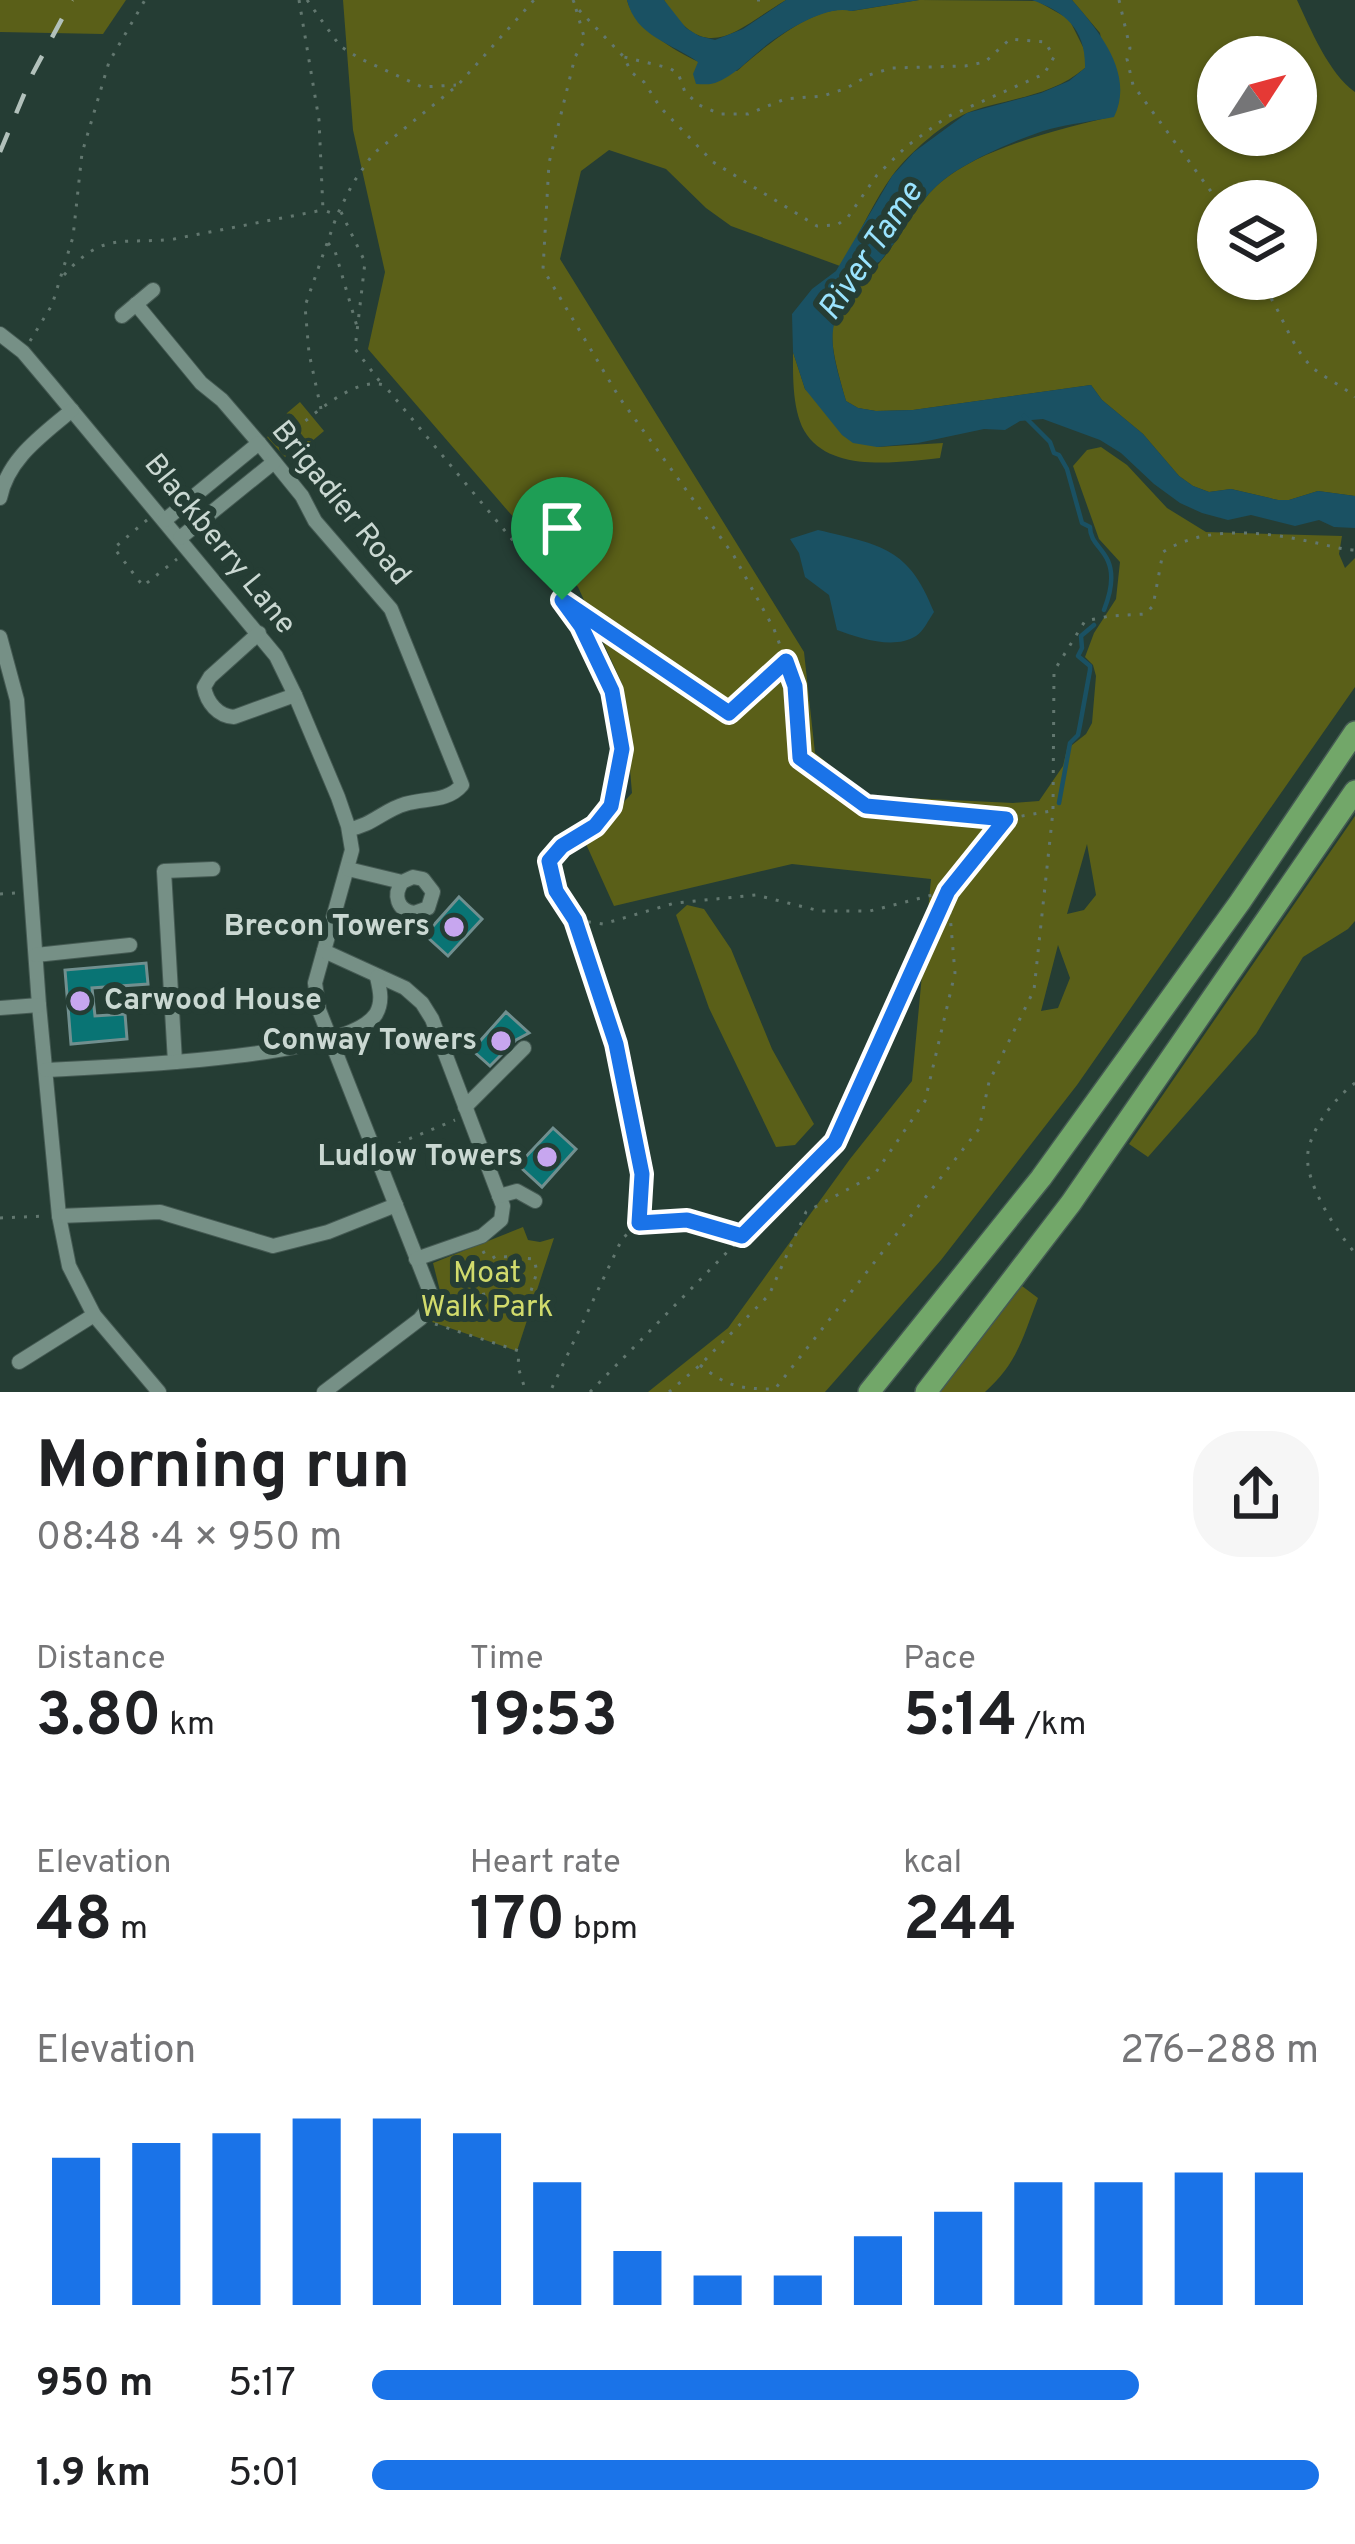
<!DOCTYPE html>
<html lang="en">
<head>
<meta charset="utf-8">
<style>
	body { margin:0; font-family:Overpass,sans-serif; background:#f6f6f6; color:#202124; height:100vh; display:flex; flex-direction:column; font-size:45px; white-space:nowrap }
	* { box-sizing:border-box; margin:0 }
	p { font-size:39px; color:#757577 }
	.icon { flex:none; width:66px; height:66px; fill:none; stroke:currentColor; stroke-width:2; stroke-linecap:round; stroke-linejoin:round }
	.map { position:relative; height:1392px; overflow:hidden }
	.panel { display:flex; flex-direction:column; background:#fff; flex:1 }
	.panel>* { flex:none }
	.needle { width:78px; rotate:54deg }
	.fabs { position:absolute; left:1197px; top:36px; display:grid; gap:24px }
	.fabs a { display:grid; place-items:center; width:120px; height:120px; border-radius:50%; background:#fff; box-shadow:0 3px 9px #0004; font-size:60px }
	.pin { position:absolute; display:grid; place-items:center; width:102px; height:102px; color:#fff; margin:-123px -51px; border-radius:50% 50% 50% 0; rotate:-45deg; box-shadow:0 0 12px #0007 }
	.pin .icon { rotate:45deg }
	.round { display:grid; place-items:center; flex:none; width:126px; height:126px; border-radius:48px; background:#f6f6f6 }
	.headline { display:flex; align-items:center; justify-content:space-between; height:204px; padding:0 36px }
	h1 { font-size:66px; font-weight:700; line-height:90px }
	.figures { display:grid; grid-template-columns:repeat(3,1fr); gap:18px; height:204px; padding:12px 36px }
	.figures div { display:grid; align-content:center }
	.figures b { font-size:60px; font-weight:700 }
	.figures small { font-size:33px; font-weight:400 }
	.figures p { font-size:33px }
	.chart { height:336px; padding:24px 36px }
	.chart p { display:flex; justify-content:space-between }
	.chart svg { width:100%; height:216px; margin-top:12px; stroke:#1a73e8; stroke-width:6 }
	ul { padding:0 36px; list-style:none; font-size:39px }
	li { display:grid; grid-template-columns:192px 144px 1fr; align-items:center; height:90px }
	li i { height:30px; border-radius:15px; background:#1a73e8 }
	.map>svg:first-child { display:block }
	.green { fill:#5a5f18; fill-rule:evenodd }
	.water { fill:#1a5163 }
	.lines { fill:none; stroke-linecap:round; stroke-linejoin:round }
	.stream { stroke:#1a5163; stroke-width:4.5 }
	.building { fill:#097474; stroke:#718f8f; stroke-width:3 }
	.minor-casing { stroke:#455a53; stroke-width:16 }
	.highway-casing { stroke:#455a53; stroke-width:24 }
	.path { stroke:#62776f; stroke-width:3; stroke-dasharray:3 9; stroke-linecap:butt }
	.minor { stroke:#769086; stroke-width:14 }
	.highway { stroke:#72a769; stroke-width:21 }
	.rail { stroke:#b2c1bb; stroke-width:4.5; stroke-dasharray:21 21; stroke-linecap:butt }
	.route-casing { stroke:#fff; stroke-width:24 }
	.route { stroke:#1a73e8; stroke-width:15 }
	.poi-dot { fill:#c7a6ef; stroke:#253d34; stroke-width:4.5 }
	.labels { text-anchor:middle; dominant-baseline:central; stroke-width:12; stroke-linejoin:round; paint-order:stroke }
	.street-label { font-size:30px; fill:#cad8d2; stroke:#253d34 }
	.poi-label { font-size:30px; font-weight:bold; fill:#cad8d2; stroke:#253d34; text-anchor:end }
	.park-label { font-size:30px; fill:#d1db6c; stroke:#253d34 }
	.water-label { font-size:33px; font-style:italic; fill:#9ae3fe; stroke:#253d34 }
</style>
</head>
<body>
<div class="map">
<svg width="1355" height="1392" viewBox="0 0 1355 1392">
	<rect width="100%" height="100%" fill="#253d34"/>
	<g class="green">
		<path d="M0,0H126L103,34L0,32Z"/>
		<path d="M343,0H627C633,26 676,52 699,62C709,67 725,68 737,71C762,49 817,1 852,11L919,0L1037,1L1069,19L1085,51V68C1052,96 1011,98 972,111C946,120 908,154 892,176C873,202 858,238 840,266L731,226L706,208L666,169L609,150L581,171L560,259L804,652L815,753L867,796L1013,803L1039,801L1063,766L1067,749L1086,734L1092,723L1096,676L1093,665L1085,657L1094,633L1116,599L1120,562L1099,539L1073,466L1087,450L1101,447L1127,465L1167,508L1206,532L1342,536L1339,554L1345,568L1355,558V687L1077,1085L941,1260L825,1392H648L728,1328L850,1159L912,1081L931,879L792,864L614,906L586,844L632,793L623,686L578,587L508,511L368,349L385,272L353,130ZM1087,844L1096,895L1084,910L1067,914ZM1058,945L1070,978L1058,1008L1041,1011Z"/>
		<path d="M664,0H786C735,30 706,68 664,0Z"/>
		<path d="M1072,0H1297C1310,28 1329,74 1355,92V496L1318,491L1289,500H1278L1231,489L1209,492L1193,486L1179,476L1143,434L1102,400L1091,385L913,410L876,411L858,408L846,401C820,310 830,324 885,256C904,232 918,201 941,182C983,147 1061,129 1114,116L1100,33ZM1218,57H1296V135H1218ZM1218,201H1296V279H1218Z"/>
		<path d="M793,352L805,389L877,447L943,443L940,458C900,462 834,473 807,435C792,414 793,376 793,352Z"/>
		<path d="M300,402L324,431L311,442L300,443L285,457L267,437L282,426L287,413Z"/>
		<path d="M1355,816V921L1348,929L1303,957L1256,1034L1148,1157L1129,1144Z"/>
		<path d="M687,905L704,909L731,949L772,1049L814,1124L795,1145L776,1147L709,1008L676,915Z"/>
		<path d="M523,1227L528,1240L540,1242L554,1238L517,1351L432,1322L444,1307L433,1263Z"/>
		<path d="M1022,1286L1038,1298C1023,1337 1017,1364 985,1392H940Z"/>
	</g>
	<g class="water">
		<path d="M627,0H664L686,28L699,36L715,40L743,29L786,0H919L851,11C827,4 782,32 763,48C748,60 734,76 715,83C709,85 703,84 696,84L693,74L698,62C672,43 636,37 627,0Z"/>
		<path d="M1032,0H1072C1099,31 1135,74 1114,117C1093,121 1070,124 1050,129C1019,138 966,161 941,182C918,201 904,232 885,255C877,266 881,258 872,268C822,320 827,336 846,401L858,408L876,411L913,410L1091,385L1102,400L1143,434L1179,476L1193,486L1209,492L1231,489L1278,500H1289L1318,491L1355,496V528L1334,527L1319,520L1295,526L1251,515L1228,520L1202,513L1180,503L1154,484L1121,453L1100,440L1043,419L1020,421L1005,430L984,429L918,443L877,447L853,443L842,435L805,389L793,352L792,314L812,289L836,271L892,176L914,152L967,113L1041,93L1069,81L1085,68C1086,30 1066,12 1032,0Z"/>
		<path d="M818,530C882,545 909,548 934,612C929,619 923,632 916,636C894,650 859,638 837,630L829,595L805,577L799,553L790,539Z"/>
	</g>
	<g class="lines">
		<g class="stream">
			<path d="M1024,416L1050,442L1054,453L1059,455L1067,469L1082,523L1090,527C1090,542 1102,547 1108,561C1115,577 1110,595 1104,610"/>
			<path d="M1059,803L1070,743L1078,735L1080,725L1090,670V666L1078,656L1082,648L1081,636L1094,625"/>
		</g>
	</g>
	<g class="building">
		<path d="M459,897L482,919L448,956L425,935Z"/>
		<path d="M146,963L148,984L92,988L95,1016L125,1014L127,1039L71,1044L65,970Z"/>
		<path d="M506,1012L529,1033L516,1040L490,1066L472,1050Z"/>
		<path d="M553,1128L576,1149L542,1187L518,1165Z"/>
	</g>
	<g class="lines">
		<defs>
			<g id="minor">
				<path d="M136,304L201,383L222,400L259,443L302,496L315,521L391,609L462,785C448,802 425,798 405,804C384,810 371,826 349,829"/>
				<path d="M122,316L153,290"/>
				<path d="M0,334L23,352L50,384L276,656L295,695L338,797L348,826L352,850L315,983L319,1010L430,1292V1306L420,1319L324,1392"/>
				<path d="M0,498C8,458 43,435 72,410"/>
				<path d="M165,520L259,443"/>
				<path d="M180,538L274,462"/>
				<path d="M259,633L210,677L204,687C207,703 218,716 234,717L295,695"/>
				<path d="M0,637L17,700L39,1005L59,1216L69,1266L94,1315L159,1392"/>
				<path d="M348,869L402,882L413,877L423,879L433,892L428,908L414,913C397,910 393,895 402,882"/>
				<path d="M324,951L405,988L422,1003L432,1019L503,1206L501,1220L482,1236L416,1259"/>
				<path d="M36,955L130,945"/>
				<path d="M0,1008L39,1005"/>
				<path d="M175,1062L164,871L213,869"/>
				<path d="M46,1070C104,1067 346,1059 376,1014C383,1002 380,990 377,977"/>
				<path d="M465,1107L524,1048"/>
				<path d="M499,1196L517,1191L535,1201"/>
				<path d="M59,1216L160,1212L273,1246L328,1232L396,1205"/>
				<path d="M19,1362L94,1315"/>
			</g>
			<g id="highway">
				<path d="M869,1392L1041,1178L1240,902L1355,732"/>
				<path d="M926,1392L1071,1203L1355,791"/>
			</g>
		</defs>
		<use href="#minor" class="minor-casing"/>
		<use href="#highway" class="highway-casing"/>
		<g class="path">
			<path d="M299,0L319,120L323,210L337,215"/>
			<path d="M307,0L340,46L359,58L422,87L456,85"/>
			<path d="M573,0L576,7L624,57L631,72L644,82L660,107L713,162L817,226L837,225L848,217L877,175L907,146L947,117L1044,74L1054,57L1045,42L1010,39L985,62L965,66L892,68L869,75L847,88L823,96L785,99L748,114H720L699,105L685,92L678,73L669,68L624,57"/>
			<path d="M757,0H762"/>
			<path d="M1119,0L1130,48L1127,59L1133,85L1218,201"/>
			<path d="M576,9L585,40L575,57L549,163L543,269L619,397L734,556L774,629L795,686L800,758L866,806L1005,819"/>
			<path d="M341,212L365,262L355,349L381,383"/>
			<path d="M328,243L335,251L358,330"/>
			<path d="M64,275C104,230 124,245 174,239L323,210"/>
			<path d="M1257,279C1280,304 1286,338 1308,363C1319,376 1341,384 1355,397"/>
			<path d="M30,341L52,305L73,237L82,153L109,62L145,0"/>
			<path d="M321,409L309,353L305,306L337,215L353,183L373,154L458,85L534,0"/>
			<path d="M278,444C303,424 352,375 384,385L549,584L581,626L612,691L622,749L611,806L595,826L562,846L549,861L556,891L575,920L615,1044L642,1174L639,1223L622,1239L550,1392"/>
			<path d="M147,520L114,548L143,586L177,559"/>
			<path d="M566,603L729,713L784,662"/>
			<path d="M0,894L16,893"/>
			<path d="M576,920L603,924L675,903L756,895L820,911H870L948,891"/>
			<path d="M1355,1083C1335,1098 1312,1127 1308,1152C1303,1181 1337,1232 1355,1253"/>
			<path d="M387,1148L455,1120"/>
			<path d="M0,1218L46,1216"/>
			<path d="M641,1223L687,1220L742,1236"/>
			<path d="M483,1251L488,1261L478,1270L485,1300L524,1313L537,1272L534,1259L496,1256L488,1261"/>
			<path d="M435,1324L519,1351L518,1367L526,1392"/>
			<path d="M700,1365C727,1387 741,1389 775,1389L979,1129L989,1082L1034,990L1053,811L1054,671L1085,621L1110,616L1145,614L1153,606L1163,552C1203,526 1261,531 1307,541C1324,544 1337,549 1355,550"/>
			<path d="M590,1392L835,1142L947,892"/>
			<path d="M669,1392L700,1365L769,1295L806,1212L874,1175L925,1101L955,973L948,891L1005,819L1051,811"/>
		</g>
		<use href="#minor" class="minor"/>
		<use href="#highway" class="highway"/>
		<path class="rail" d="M0,152L33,73L72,0"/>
	</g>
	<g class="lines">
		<defs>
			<path id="route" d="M562,600L729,713L786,661L795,686L800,758L866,806L1006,819L948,891L835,1142L742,1236L687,1220L639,1223L642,1174L616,1044L575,920L556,891L549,861L562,846L595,826L611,806L622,749L612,691L581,626Z"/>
		</defs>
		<use href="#route" class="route-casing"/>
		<use href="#route" class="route"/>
	</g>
	<g class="poi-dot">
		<circle cx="454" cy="927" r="12"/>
		<circle cx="80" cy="1001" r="12"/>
		<circle cx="501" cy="1041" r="12"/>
		<circle cx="547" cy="1157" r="12"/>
	</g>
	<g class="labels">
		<g class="street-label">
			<text transform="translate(340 504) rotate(51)">Brigadier Road</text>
			<text transform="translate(219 545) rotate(51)">Blackberry Lane</text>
		</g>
		<g class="poi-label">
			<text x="430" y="927">Brecon Towers</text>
			<text x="104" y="1001" text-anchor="start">Carwood House</text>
			<text x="477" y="1041">Conway Towers</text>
			<text x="523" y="1157">Ludlow Towers</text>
		</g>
		<g class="park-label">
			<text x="487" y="1274">Moat<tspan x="487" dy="34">Walk Park</tspan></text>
		</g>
		<g class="water-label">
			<text transform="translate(872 252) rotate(-56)">River Tame</text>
		</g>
	</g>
</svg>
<div class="fabs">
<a><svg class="needle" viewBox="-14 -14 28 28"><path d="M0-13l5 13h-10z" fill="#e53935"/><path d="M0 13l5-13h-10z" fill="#757577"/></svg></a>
<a><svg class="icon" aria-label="layers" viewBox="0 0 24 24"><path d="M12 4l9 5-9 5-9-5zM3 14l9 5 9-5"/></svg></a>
</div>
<div class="pin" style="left:562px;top:600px;background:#1e9e55"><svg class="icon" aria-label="arrive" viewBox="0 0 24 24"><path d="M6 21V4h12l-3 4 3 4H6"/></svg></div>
</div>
<section class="panel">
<div class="headline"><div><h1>Morning run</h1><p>08:48 · 4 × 950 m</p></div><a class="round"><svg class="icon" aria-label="share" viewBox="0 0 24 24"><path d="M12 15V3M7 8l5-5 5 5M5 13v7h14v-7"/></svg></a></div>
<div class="figures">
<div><p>Distance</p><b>3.80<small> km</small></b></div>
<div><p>Time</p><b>19:53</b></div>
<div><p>Pace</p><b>5:14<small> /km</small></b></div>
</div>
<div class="figures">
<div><p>Elevation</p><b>48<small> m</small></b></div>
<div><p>Heart rate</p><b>170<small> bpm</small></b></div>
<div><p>kcal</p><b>244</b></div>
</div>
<div class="chart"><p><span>Elevation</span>276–288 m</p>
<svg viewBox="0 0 160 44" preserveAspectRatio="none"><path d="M5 44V14M15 44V11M25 44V9M35 44V6M45 44V6M55 44V9M65 44V19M75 44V33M85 44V38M95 44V38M105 44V30M115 44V25M125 44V19M135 44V19M145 44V17M155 44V17"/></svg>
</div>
<ul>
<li><b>950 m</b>5:17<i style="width:81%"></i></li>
<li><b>1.9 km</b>5:01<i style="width:100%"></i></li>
</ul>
</section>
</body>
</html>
